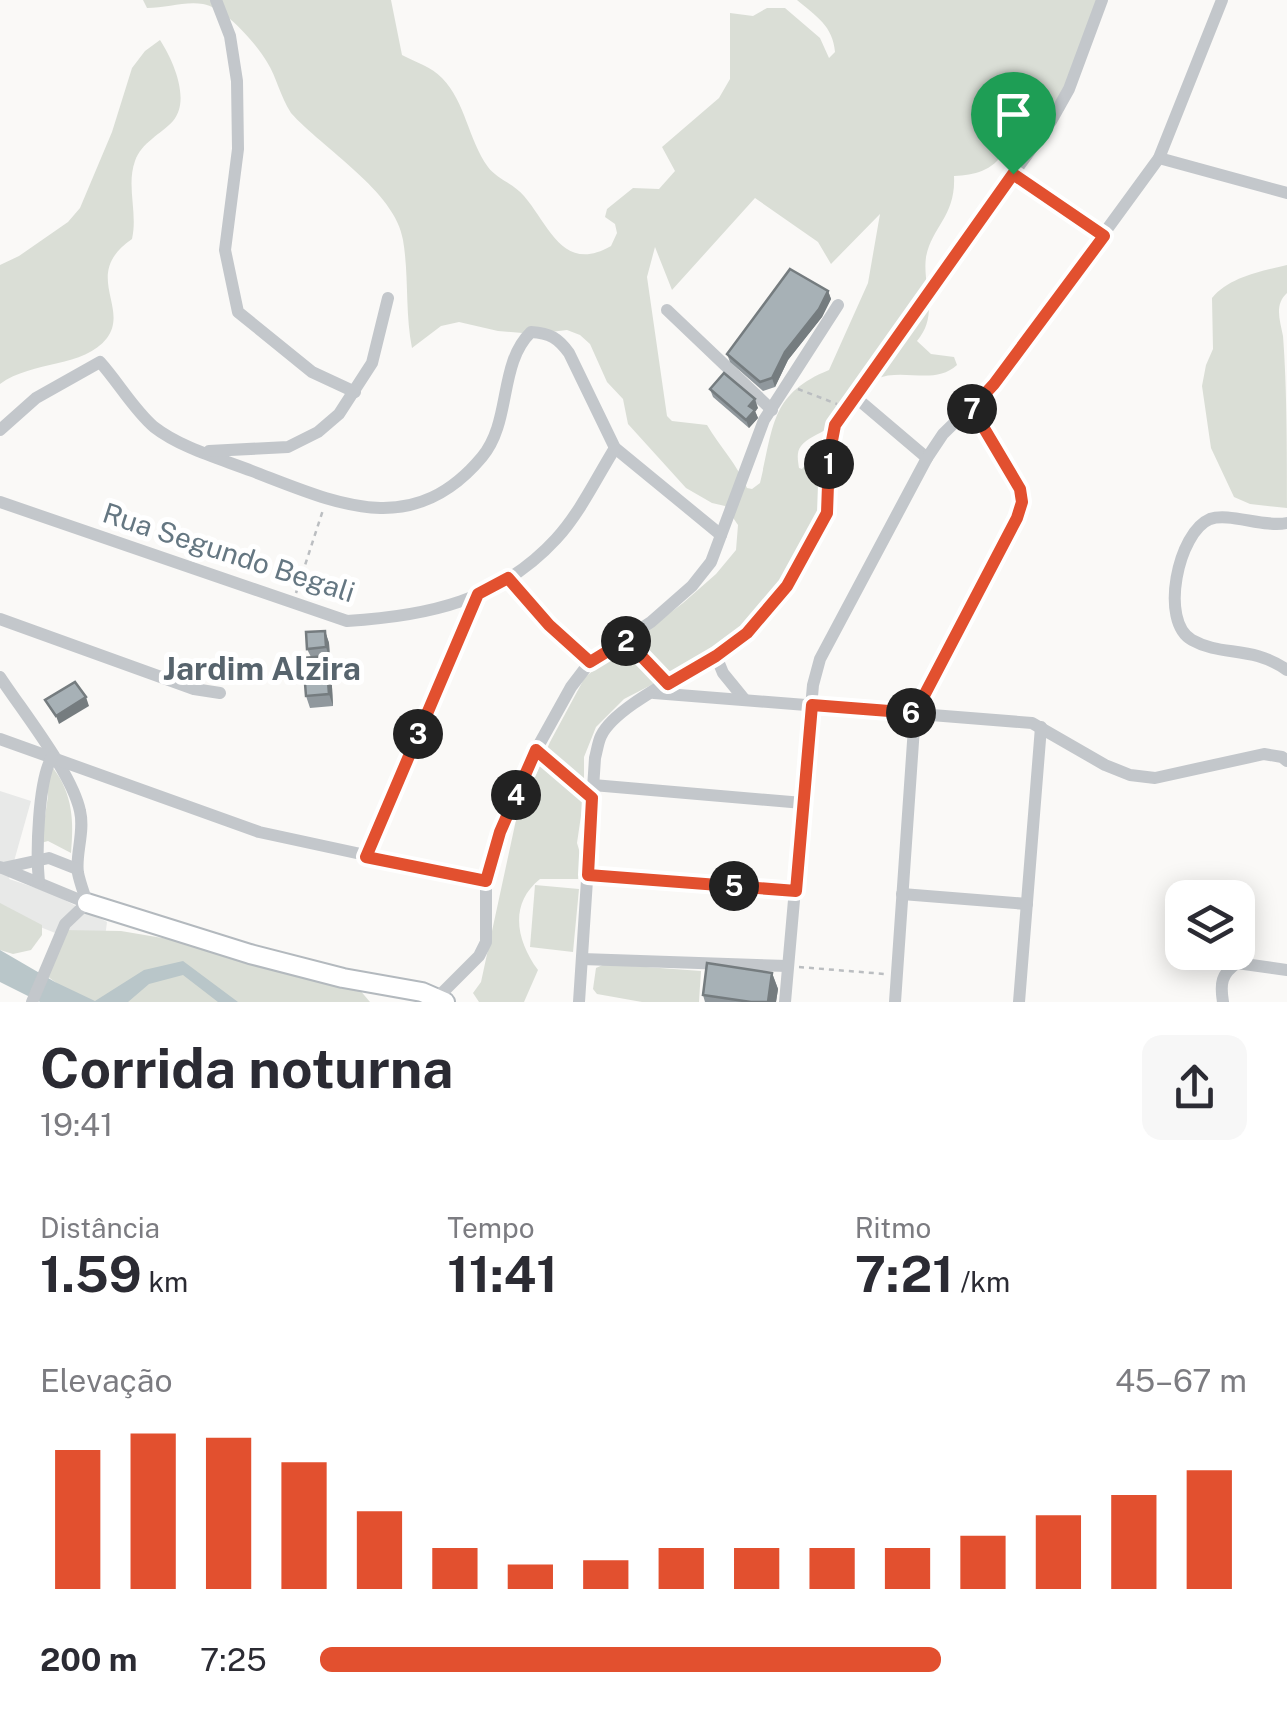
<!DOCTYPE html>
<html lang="pt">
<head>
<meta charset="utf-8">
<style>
	body { margin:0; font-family:"Public Sans",sans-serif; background:#f7f7f7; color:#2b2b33; height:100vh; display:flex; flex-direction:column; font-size:38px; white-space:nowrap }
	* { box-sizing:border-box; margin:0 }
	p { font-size:32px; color:#7c7c81 }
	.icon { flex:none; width:55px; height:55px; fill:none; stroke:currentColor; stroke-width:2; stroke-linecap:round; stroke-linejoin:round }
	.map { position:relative; height:1002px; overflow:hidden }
	.sheet { display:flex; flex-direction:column; background:#fff; flex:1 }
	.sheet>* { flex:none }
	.controls { position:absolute; left:1165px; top:880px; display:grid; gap:20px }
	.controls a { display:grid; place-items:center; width:90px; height:90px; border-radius:20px; background:#fff; box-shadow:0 5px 25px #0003; font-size:50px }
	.pin { position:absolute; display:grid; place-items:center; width:85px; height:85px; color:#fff; margin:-102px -42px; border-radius:50% 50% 50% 0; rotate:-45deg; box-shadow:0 0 10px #0007 }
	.pin .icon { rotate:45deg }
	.km { position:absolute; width:50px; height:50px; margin:-25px; border-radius:50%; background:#222; color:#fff; font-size:28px; line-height:50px; text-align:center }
	.round { display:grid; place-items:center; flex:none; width:105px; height:105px; border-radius:20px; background:#f7f7f7 }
	.headline { display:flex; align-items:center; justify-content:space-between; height:170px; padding:0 40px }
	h1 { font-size:55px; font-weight:700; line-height:75px }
	.figures { display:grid; grid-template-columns:repeat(3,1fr); gap:15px; height:170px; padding:10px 40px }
	.figures div { display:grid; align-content:center }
	.figures b { font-size:50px; font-weight:700 }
	.figures small { font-size:28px; font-weight:400 }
	.figures p { font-size:28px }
	.chart { height:280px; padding:20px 40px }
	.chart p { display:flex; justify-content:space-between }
	.chart svg { width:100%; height:180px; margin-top:10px; stroke:#e2502f; stroke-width:6 }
	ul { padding:0 40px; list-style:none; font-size:32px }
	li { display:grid; grid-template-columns:160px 120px 1fr; align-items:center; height:75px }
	li i { height:25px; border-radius:12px; background:#e2502f }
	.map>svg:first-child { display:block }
	.built { fill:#e8e9e8 }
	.green { fill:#daded6; fill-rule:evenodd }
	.water { fill:#b9c6c9 }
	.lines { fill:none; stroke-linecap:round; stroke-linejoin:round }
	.secondary-casing { stroke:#b3b9be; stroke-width:22 }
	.path { stroke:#bbbec1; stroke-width:2.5; stroke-dasharray:5 5; stroke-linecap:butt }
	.street { stroke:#c3c7cb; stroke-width:12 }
	.secondary { stroke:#fff; stroke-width:18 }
	.wall { fill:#90989d }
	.shaded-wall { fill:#757c7f }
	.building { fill:#a7b1b6; stroke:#757c7f; stroke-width:2.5 }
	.route-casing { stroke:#fff; stroke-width:20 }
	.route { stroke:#e2502f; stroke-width:12 }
	.labels { text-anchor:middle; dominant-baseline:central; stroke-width:10; stroke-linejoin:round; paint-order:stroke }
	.street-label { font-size:28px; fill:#657782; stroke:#fff }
	.quarter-label { font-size:32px; font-weight:bold; fill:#57646d; stroke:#fff }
</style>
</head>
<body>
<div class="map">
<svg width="1287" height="1002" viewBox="0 0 1287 1002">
	<rect width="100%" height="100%" fill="#faf9f7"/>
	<path class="built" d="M0,791L31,801L9,879L51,893L107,922L103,952L0,911Z"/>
	<g class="green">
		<path d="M143,0H391L402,55C415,62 432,67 442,78C466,103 468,139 488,167C497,179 514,184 524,196C549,225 563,274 611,246L617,233L615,224L605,217L607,209L633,188L659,189L675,171L662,147L719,98L730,79V13L753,16L767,8H785L820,38L829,58L835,52C833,26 816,16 797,0H1108L1082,48L1064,110L1054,122L1042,127L1003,129L999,141L1004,152C992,171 975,175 954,176C956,216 932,226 926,257C922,286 940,314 917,341L931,354L954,357L957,365C934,386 903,367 876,379C856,388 844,415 827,429C819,434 807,438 801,446C796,452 798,461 799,468L802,469L810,459H818L819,475L826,494L823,511L772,599L758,614L694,663L624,699L596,727L584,757V795L577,843L582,860L578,879H540C509,904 516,940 538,970L524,1002H479L473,993L481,982L516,820L550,742L585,677L683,603L716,574L736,550L738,525L725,506L712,503L686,488L628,424L623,399L607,382L590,344L580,335L567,330L534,334L498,331L459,322L441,326L412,348C405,313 409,275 403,240C396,192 322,148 291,113C280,96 277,78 267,62C256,43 224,7 203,4C185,1 166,8 147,8ZM755,198L818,242L831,264L880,214L868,283L829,370C770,394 774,426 760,483L752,489L747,488C737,464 720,447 707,425L672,421L667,416L647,277L655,247L672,290Z"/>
		<path d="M160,40C173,60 191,100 173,121C161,134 141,143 135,161C126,186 138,213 132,239C81,274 130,307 107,338C84,368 33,360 0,384V265L19,256L68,222L80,208L112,132L132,68L145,51Z"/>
		<path d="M1287,265V293C1274,305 1280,320 1283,336C1287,388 1287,455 1287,508L1250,504L1234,497L1211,448L1202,386L1206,365L1213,349L1212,298C1229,277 1262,271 1287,265Z"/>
		<path d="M53,768C73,794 74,822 71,853L48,841L41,843L48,796L46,774Z"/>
		<path d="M535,885L579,889L573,952L530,947Z"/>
		<path d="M0,903L42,925V935L31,950L13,954L0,950Z"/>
		<path d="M63,930L121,931L186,942L359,989L370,1002H90L67,991L43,973Z"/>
		<path d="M605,964L701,971L699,1002H642L597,994L593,989L596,968Z"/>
	</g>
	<path class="water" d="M0,950L55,982L95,1001L144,970L183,961L238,1002H218L183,975L149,984L128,1002H40L0,982Z"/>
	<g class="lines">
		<defs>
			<path id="secondary" d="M87,903L250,954L343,978L422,992L445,1002"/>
		</defs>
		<use href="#secondary" class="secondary-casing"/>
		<g class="path">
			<path d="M798,389L837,404"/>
			<path d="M515,587L549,625L579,653"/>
			<path d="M296,593L323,510"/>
			<path d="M634,649L656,672"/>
			<path d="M544,756L580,787"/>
			<path d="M799,967L885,974"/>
		</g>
		<g class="street">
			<path d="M216,0L230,36L237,81L238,149L225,250L238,312L312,372L355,392"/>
			<path d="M1159,158L1287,193"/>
			<path d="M1013,174L1104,236"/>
			<path d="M667,310L772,410"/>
			<path d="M854,396L927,458"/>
			<path d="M0,430L36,398L100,362C118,382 134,410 154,427C181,448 221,459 252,471C336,503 412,541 482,457C512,421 498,364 531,332C550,333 558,338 569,353L615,448L721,535"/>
			<path d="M209,451L288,447L318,432L339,414L372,363L388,298"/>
			<path d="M0,502L347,621C428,616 499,601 556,539C580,513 597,477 615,448"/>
			<path d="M1287,523C1264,528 1229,512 1210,519C1178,532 1159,622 1192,640C1222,657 1251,645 1287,670"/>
			<path d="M0,619L194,689L220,693"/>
			<path d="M716,656L723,673L745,700"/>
			<path d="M0,677C23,712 72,773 80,811C85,832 75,855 78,873C80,883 84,893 87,903"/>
			<path d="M654,693L1032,723L1105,765L1130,775L1155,778L1264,754L1282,757L1287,761"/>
			<path d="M0,739L259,832L486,881"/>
			<path d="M593,785L803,803"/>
			<path d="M366,857L478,594"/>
			<path d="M0,867L87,903"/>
			<path d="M3,868L49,858L77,869"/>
			<path d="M588,875L796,891"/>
			<path d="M39,882C36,853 38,781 52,757"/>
			<path d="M902,894L1027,904"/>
			<path d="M582,959L787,966"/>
			<path d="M437,998L479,956L486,942V881L500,833L536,750L571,687L590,662L651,622L692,586L711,562L764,420L838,305"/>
			<path d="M32,1002L65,924L87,903"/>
			<path d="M579,1002L595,758C597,751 598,742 601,736C619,698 725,658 761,620C781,598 821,536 828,509C833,483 830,453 835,425L1051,121L1069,89L1102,0"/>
			<path d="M785,1002L813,685L820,659L927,458L943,434L994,384L1159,158L1222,0"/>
			<path d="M895,1002L915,713L1017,519L1022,502L1020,489L972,408"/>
			<path d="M1019,1002L1041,727"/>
			<path d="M1223,1002C1220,984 1221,974 1237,963L1287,970"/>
		</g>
		<use href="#secondary" class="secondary"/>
	</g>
	<g class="wall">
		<path d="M828,291L831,299L822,317L788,360L775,387L763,391L730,362L727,354Z"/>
		<path d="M710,389L758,408L755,411L758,418L749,428L713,397Z"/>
		<path d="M325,631L329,643L330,660H328L331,668L333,706L310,708L306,696L311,657L307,649Z"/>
		<path d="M772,973L778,989L776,1002H705L703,995Z"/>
	</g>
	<g class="shaded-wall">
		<path d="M828,291L831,299L822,317L788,360L775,387L772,378L785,352Z"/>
		<path d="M755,399L758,408L755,411L758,418L749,428L746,420L749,406Z"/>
		<path d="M325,631L329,643L330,660L326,647Z"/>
		<path d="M326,656L331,668L333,706L329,694Z"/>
		<path d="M86,697L89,706L59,724L56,716Z"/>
		<path d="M772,973L778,989L776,1002H768Z"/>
	</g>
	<g class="building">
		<path d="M790,269L828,291L819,309L785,352L772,378L760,382L727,354Z"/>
		<path d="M724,373L755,399L749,406L755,410L746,420L710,389Z"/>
		<path d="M325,631L326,647L307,649L306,632Z"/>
		<path d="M326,656L329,694L306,696L303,658Z"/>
		<path d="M75,682L86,697L56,716L45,700Z"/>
		<path d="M707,963L772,973L768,1002H751L703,995Z"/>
	</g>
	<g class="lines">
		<defs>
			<path id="route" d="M1013,174L1104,236L994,384L972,408L1020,489L1022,502L1017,518L915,713L812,705L796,891L588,875L592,798L536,750L500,832L486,881L366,857L478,594L508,578L549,625L590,662L626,640L668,684L716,656L747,633L787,586L827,513L829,456L835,425Z"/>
		</defs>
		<use href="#route" class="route-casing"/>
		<use href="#route" class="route"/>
	</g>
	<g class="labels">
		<g class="street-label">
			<text transform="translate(229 552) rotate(18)">Rua Segundo Begali</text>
		</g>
		<g class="quarter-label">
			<text x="262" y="668">Jardim Alzira</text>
		</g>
	</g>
</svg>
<div class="controls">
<a><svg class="icon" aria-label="layers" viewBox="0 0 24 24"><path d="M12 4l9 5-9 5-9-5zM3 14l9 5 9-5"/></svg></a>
</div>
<div class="pin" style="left:1013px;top:174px;background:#1e9e55"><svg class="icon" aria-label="arrive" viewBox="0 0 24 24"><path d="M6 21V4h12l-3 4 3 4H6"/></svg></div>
<b class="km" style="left:829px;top:464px">1</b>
<b class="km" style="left:626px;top:641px">2</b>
<b class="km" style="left:418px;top:734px">3</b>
<b class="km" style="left:516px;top:795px">4</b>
<b class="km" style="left:734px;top:886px">5</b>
<b class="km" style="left:911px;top:713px">6</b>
<b class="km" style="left:972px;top:409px">7</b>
</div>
<section class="sheet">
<div class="headline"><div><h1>Corrida noturna</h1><p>19:41</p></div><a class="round"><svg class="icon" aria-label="share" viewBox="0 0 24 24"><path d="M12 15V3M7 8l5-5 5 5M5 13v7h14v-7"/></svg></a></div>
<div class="figures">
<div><p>Distância</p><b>1.59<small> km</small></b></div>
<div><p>Tempo</p><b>11:41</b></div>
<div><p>Ritmo</p><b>7:21<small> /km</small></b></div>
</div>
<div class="chart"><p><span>Elevação</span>45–67 m</p>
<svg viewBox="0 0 160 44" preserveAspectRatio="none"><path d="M5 44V10M15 44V6M25 44V7M35 44V13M45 44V25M55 44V34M65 44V38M75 44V37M85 44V34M95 44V34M105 44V34M115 44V34M125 44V31M135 44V26M145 44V21M155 44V15"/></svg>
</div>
<ul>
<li><b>200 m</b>7:25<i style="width:67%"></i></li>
</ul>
</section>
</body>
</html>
